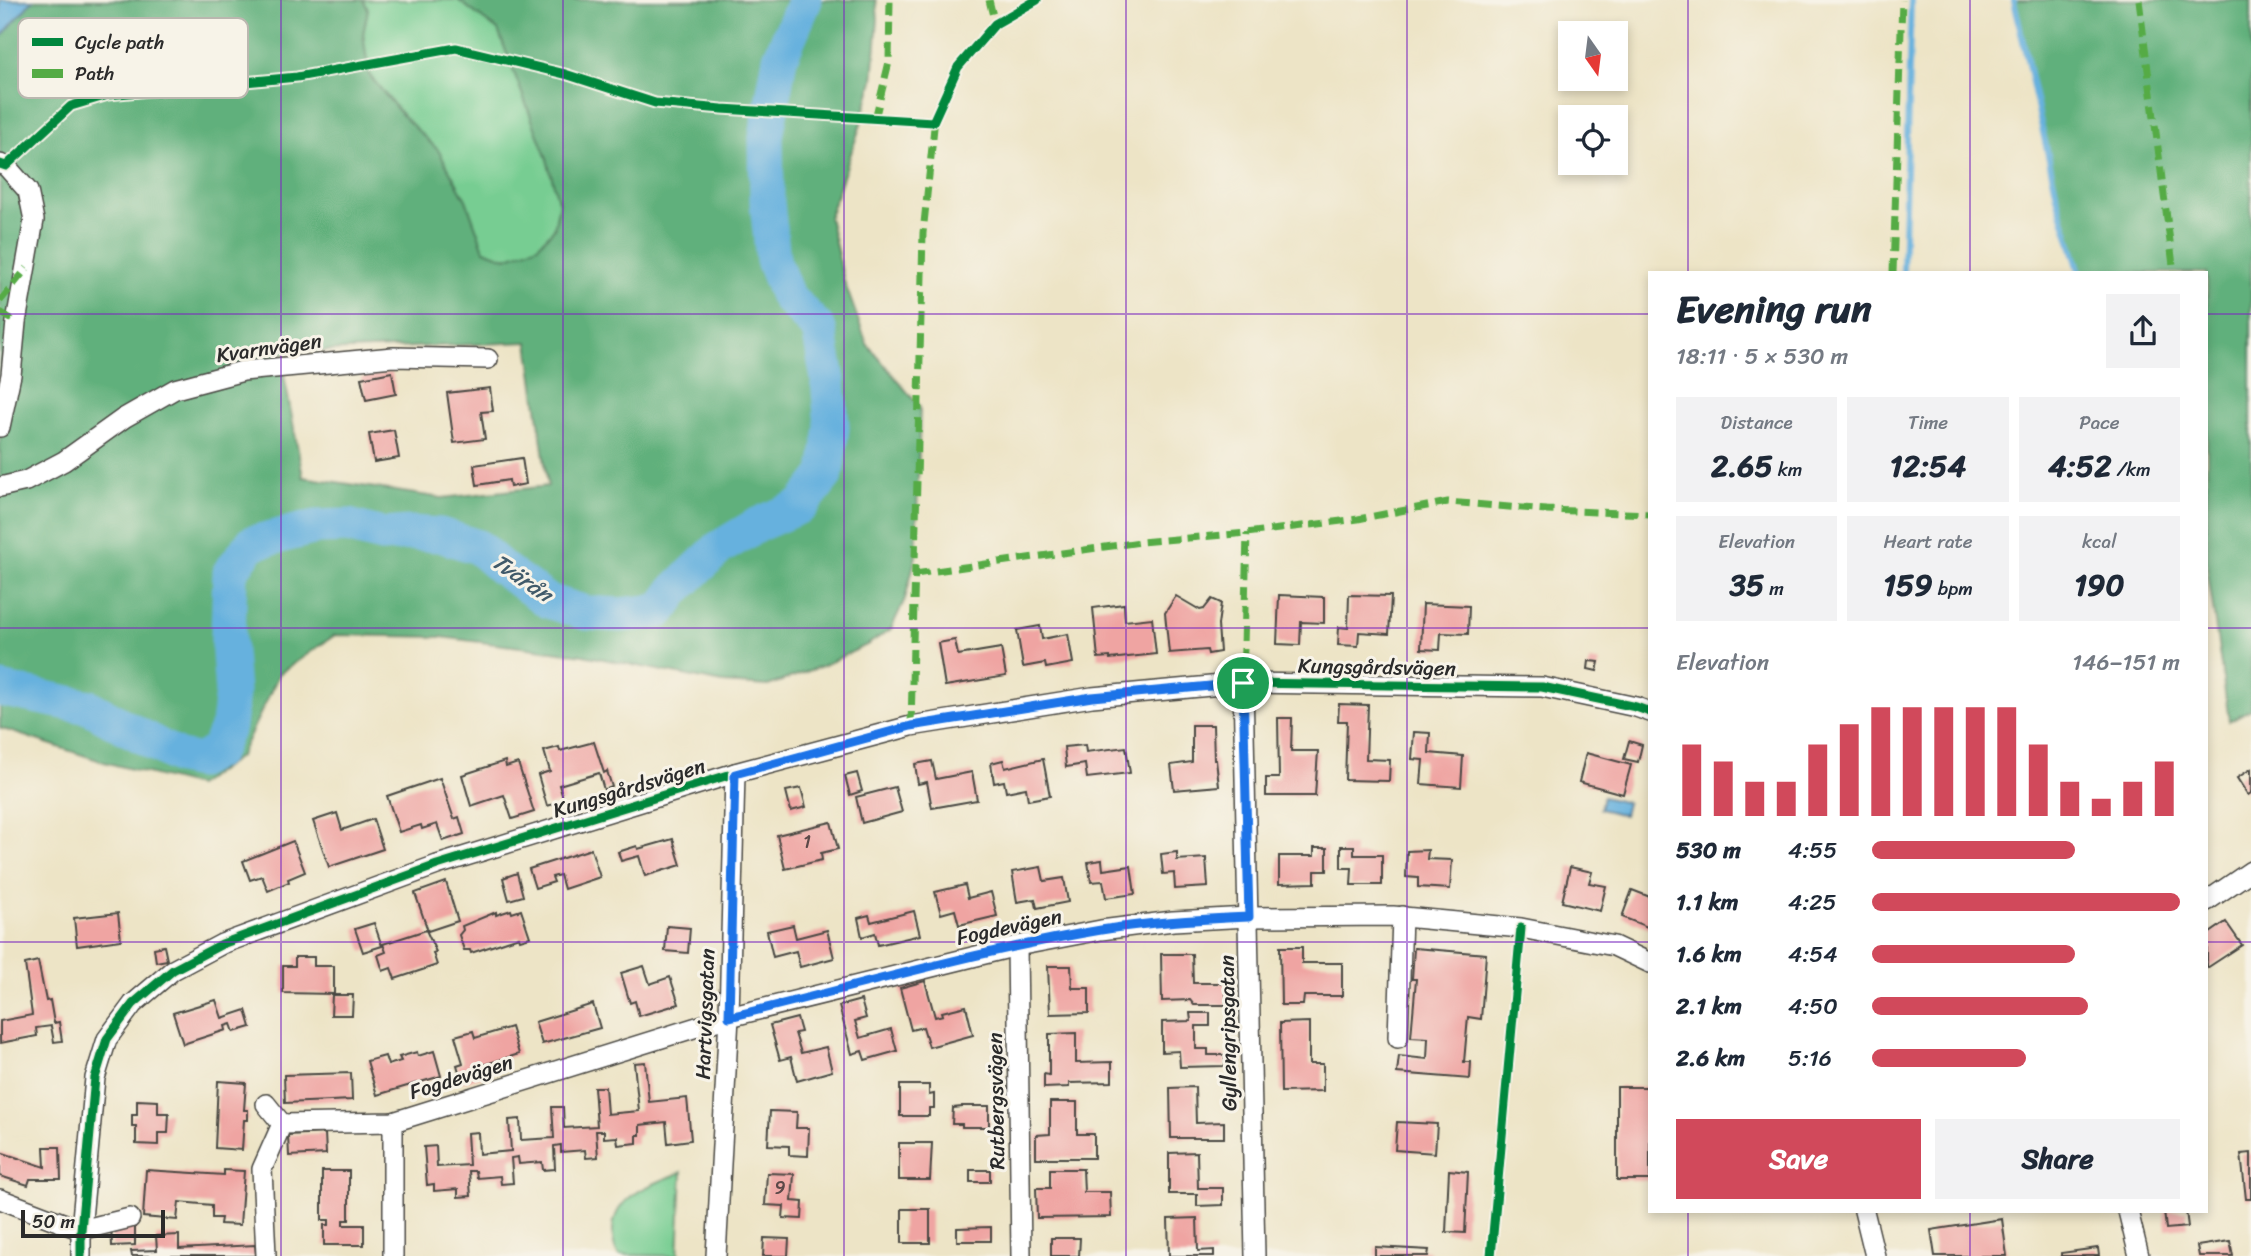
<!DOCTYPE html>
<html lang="en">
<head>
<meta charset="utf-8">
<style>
	body { margin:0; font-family:Sriracha,sans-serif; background:#f2f2f3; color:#1f2937; height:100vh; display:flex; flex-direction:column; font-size:26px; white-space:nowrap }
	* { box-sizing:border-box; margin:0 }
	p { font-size:23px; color:#747a83 }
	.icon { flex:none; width:38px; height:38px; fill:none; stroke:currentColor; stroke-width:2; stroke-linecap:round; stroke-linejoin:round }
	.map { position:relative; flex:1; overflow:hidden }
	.details { position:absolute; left:1648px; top:271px; width:560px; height:942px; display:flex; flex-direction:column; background:#fff; border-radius:0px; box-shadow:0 4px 10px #0003 }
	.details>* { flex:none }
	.needle { width:46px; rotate:166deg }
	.fabs { position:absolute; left:1558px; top:21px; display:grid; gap:14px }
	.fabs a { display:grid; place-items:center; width:70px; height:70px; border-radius:0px; background:#fff; box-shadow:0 4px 10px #0003; font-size:35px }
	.scale { position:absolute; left:21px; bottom:18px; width:144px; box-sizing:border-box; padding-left:7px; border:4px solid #2b2b2b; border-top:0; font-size:19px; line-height:24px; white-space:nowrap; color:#2b2b2b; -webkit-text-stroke:5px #f7f3e8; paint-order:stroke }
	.pin { position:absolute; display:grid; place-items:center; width:60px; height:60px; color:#fff; margin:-30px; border:4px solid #fff; border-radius:50%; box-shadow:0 2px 7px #0007 }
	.round { display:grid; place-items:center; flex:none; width:74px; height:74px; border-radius:0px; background:#f2f2f3 }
	.overview { display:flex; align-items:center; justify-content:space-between; height:119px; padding:0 28px }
	h1 { font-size:38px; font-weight:700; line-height:52px }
	.stats { display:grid; grid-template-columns:repeat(3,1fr); gap:10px; height:119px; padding:7px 28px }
	.stats div { display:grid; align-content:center; border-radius:0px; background:#f2f2f3; text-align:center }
	.stats b { font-size:30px; font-weight:700 }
	.stats small { font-size:19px; font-weight:400 }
	.stats p { font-size:19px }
	.chart { height:196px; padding:14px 28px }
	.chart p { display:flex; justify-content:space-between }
	.chart svg { width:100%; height:126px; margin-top:7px; stroke:#d1495b; stroke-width:6 }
	.cta { display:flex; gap:14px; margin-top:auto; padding:14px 28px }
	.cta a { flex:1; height:80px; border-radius:0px; background:#d1495b; color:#fff; font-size:28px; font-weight:700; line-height:80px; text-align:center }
	.cta a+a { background:#f2f2f3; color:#1f2937 }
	ul { padding:0 28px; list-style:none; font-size:23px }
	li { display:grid; grid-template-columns:112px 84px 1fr; align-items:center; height:52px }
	li i { height:18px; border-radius:9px; background:#d1495b }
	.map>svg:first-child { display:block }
	.green { fill:#77cd92; stroke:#517c5e; stroke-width:2 }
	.forest { fill:#61b07c; stroke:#466e54; stroke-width:2; fill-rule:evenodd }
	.water { fill:#66b1de; stroke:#486e84; stroke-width:2 }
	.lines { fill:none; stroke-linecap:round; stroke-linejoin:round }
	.stream { stroke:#66b1de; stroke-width:6 }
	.river { stroke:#66b1de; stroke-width:35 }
	.building { fill:#efa4a2 }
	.minor-casing { stroke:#484742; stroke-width:22 }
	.minor { stroke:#fff; stroke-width:19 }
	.quiet { stroke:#54ab44; stroke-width:7; stroke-dasharray:14 7; stroke-linecap:butt }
	.cycleway-casing { stroke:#f7f3e8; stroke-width:13 }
	.cycleway { stroke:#00873e; stroke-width:9 }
	.route-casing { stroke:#fff; stroke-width:14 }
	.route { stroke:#1a73e8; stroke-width:9 }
	.grid { fill:none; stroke:#7b2cbf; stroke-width:2; stroke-opacity:0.55 }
	.labels { text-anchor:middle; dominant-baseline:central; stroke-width:6; stroke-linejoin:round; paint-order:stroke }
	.number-label { font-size:18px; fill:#5c4949 }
	.street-label { font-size:21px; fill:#2b2b2b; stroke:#f7f3e8 }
	.water-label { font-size:23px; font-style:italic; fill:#405a6a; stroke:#f7f3e8 }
	.key { fill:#f7f3e8; stroke:#bab7af; stroke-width:2 }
	.key-label { font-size:19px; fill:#2b2b2b }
</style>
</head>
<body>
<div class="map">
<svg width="2251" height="1256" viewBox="0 0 2251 1256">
	<rect width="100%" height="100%" fill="#f7f3e8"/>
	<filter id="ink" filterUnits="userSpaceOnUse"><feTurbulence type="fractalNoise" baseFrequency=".0143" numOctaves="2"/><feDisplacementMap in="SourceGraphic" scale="14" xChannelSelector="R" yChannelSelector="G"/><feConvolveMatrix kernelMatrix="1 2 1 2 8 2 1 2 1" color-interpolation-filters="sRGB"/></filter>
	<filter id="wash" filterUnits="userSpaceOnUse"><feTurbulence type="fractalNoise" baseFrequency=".00686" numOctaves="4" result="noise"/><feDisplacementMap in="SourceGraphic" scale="28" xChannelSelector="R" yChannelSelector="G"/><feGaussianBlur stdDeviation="1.57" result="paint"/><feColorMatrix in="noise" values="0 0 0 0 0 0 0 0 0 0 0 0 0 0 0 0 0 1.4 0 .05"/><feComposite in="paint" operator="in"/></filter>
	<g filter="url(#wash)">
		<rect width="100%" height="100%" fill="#ede4c6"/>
		<g class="green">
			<path d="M363,0H458L498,30L547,159L559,204L554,229L537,247L506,258L484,250L466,200L438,150L403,116L369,75L363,34L368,9Z"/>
			<path d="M682,1172L678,1256L619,1255C614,1249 613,1243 613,1234C611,1195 652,1185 682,1172Z"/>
		</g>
		<g class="forest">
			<path d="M33,0H363L368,9L363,34L369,75L403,116L438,150L466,200L484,250L506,258L538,246L554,229L559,204L547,159L498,30L458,0H876L878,19L873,80L860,127L829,217L844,281L867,344L920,407L916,556L905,599L891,629L867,645L822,666L768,686L723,683L583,655L441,637L335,635L279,674L240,756L197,786L104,762L0,728V38ZM528,342L548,486L442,498L303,477L280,353Z"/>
			<path d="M2014,0H2251V709L2229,721L2207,567V273H2080L2059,205Z"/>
		</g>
		<g class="water">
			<path d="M0,0H33L0,38Z"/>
			<path d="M1603,797L1627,803L1624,815L1600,809Z"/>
		</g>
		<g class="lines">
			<g class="stream">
				<path d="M2014,0L2059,205L2080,273"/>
				<path d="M1903,273L1911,0"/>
			</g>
			<path class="river" d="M0,689L89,707L179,757L199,761L217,751L228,726L232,692L228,639L230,572L252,543L316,527L348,526L382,535L410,533L440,535L478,547L503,569L548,601L586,613L620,615L660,611L676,589L719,548L757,525L801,506L826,474L832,427L828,379L819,329L787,296L773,260L767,202L766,137L780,58L805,0"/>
		</g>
		<g id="blocks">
			<g class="building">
				<path d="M392,372L396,394L366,400L361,378Z"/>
				<path d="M490,388L493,411L481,412L485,439L454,443L447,393Z"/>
				<path d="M394,430L399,458L374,462L369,434Z"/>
				<path d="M522,458L526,484L510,487L509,480L477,485L474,465Z"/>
				<path d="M1279,595L1324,597V623L1301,622L1300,645L1277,644Z"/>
				<path d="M1349,595L1391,596L1389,634L1359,632L1358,646L1338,645L1339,627L1348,628Z"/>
				<path d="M1176,596L1200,610L1204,609L1212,599L1221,603L1218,625L1220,652L1208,654L1207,650L1169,653L1165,613Z"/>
				<path d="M1124,604L1125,621L1152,618L1156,654L1110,659V657L1098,658L1093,608Z"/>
				<path d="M1423,604L1469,606L1468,634L1441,633L1440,650L1421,649Z"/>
				<path d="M1040,626L1042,639L1068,634L1073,663L1046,668L1045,663L1023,667L1017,630Z"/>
				<path d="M955,640L958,655L1001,648L1006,676L945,686L938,643Z"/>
				<path d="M1589,661L1599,662L1597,671L1588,669Z"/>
				<path d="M1339,704L1368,705L1366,759L1390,760L1389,781L1345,780L1347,721H1338Z"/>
				<path d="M1278,718H1292L1291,751H1318L1315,796H1266V778H1279Z"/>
				<path d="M1192,725H1213L1214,760H1216L1219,786L1174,790L1171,765L1192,762Z"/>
				<path d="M1414,732L1430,733L1429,753L1463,756L1461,787L1421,784L1423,760L1412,759Z"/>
				<path d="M1629,741L1642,745L1638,762L1624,759Z"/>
				<path d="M594,742L604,773L607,771L612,787L604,790L599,773L559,785L564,801L547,806L538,775L550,771L544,751L559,747L560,751Z"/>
				<path d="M1085,745L1086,752L1126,747L1130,773L1087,778L1085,764L1066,767L1064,747Z"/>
				<path d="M1586,753L1631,765L1623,794L1579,782Z"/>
				<path d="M1043,759L1050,796L1028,800L1026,788L1006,792L1004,781L994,783L991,763L1003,760L1005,768Z"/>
				<path d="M505,761L506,767L518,763L534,812L512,819L504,795L471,806L462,775Z"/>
				<path d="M932,761L936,779L972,772L977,800L932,808L927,782L918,784L915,764Z"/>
				<path d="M2251,769V793L2248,795L2237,778Z"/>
				<path d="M857,773L862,791L850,795L845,776Z"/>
				<path d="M440,778L454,819L459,817L464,834L443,841L437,824L422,829L421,825L399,832L387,796Z"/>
				<path d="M895,787L902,812L862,823L856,797Z"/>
				<path d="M801,788L806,807L791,811L786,791Z"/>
				<path d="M337,813L342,830L373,819L383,849L329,867L313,821Z"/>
				<path d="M831,822L838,849L821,853L822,860L785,869L777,835Z"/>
				<path d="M673,839L681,865L645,876L639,856L621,861L618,852L637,846L638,849Z"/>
				<path d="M293,841L305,872L288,879L289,882L268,891L262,876L250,880L243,861Z"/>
				<path d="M1341,846H1354V855H1382V885H1351L1352,868H1341Z"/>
				<path d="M1314,848H1327V871H1315V883L1279,884V856H1314Z"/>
				<path d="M591,849L600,877L564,889L560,875L552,877L554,882L535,888L529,869Z"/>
				<path d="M1428,850L1427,859L1452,860L1450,889L1418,887V878L1406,877L1407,851Z"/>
				<path d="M1177,852V860L1206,858L1208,887L1175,889L1174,873L1163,874L1161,854Z"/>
				<path d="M1102,860L1103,870L1131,866L1135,894L1106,898L1103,881L1091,882L1088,862Z"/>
				<path d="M1041,867L1044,881L1064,878L1068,902L1037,908L1035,899L1017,902L1012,872Z"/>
				<path d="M1570,867L1592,872L1589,883L1606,886L1600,911L1562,902Z"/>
				<path d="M517,873L523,896L509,900L503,878Z"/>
				<path d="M446,882L458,921L428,931L415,893Z"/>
				<path d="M965,885L968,898L991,892L997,916L959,925L955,910L941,914L935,892Z"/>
				<path d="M1632,890L1650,897V928L1622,917Z"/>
				<path d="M511,910L512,913L521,910L530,937L520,940L519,937L471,953L470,950H464L459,935L463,930L462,926L496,912V915Z"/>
				<path d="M914,911L920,935L878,945L875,933L862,937L858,918L869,915L871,922Z"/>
				<path d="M118,913L121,940L77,946L74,918Z"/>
				<path d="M2226,922L2242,945L2207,968V935Z"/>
				<path d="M374,923L382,946L363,952L355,929Z"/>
				<path d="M793,925L796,938L827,930L834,958L800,967L796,951L773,957L767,931Z"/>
				<path d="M667,926L690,928L688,953L665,951Z"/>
				<path d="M426,930L436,952L433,953L437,965L395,979L391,968L383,971L378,955L386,952L383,944Z"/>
				<path d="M164,946L167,960L156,962L154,948Z"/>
				<path d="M1280,947H1302V963H1342V996H1304L1303,1005H1281Z"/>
				<path d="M1414,948L1486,954L1481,1019L1468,1017L1464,1062H1471L1470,1079L1397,1073L1399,1056L1427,1059L1428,1038L1411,1037L1416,979H1412Z"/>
				<path d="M1161,954H1192L1193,983H1226V1005H1194L1190,1000L1162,1001Z"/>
				<path d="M295,957H314V966H334V994L283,993V966H295Z"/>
				<path d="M38,961L46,1001L50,1000L54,1023L59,1022L62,1041L54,1042L51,1026L36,1028L37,1036L0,1043V1021L32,1015L25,964Z"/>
				<path d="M644,966L650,984L670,977L679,1004L639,1016L635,1001L630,1003L621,973Z"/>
				<path d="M1048,966H1071L1072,988H1089V1013L1050,1014Z"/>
				<path d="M925,981L935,1017L943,1015L942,1012L966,1006L973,1035L929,1047L923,1027L911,1030L900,988Z"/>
				<path d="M332,995H353L352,1015H331Z"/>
				<path d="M216,1000L222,1018L246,1010L251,1027L234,1032L231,1024L225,1026L226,1030L183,1044L173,1013Z"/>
				<path d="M861,1000L866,1018L855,1021L860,1038L891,1029L897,1051L865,1060L862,1051L852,1054L839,1006Z"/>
				<path d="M593,1004L600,1028L542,1044L535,1022Z"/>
				<path d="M1190,1013H1210V1026H1196V1049H1208V1055H1225V1066L1180,1067L1179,1051L1162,1052V1022L1191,1021Z"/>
				<path d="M797,1018L801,1032L795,1033L801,1053L826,1047L832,1071L797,1081L791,1057L780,1060L770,1025Z"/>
				<path d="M1309,1022V1064H1323V1091L1281,1092L1280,1023Z"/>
				<path d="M511,1027L519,1054L483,1065L486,1075L462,1082L457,1065L463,1063L455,1036L473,1031L475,1038Z"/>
				<path d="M1076,1033V1063L1112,1062V1082L1069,1083V1087L1044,1088V1074L1049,1075V1034Z"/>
				<path d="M434,1051L441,1076L377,1095L367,1061L385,1056L388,1065L401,1061L399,1057L417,1052L418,1056Z"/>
				<path d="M645,1062L649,1102L687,1098L691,1140L668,1143L666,1122L640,1125V1135H637V1143L618,1145L617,1137L604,1138V1131H596L598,1157L586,1158L585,1150L561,1152V1145L554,1146L555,1169L543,1170L542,1162L519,1164L518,1157L511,1158L513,1183L501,1184L500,1176L477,1178L476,1171H469L471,1196L458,1197V1189L434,1191V1184L427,1185L424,1147L436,1146L437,1167L469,1165L467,1133L478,1132L479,1154L511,1151L509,1120L520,1119L521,1140L554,1138L552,1107H563L564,1128L597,1126L594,1087H605L607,1114L639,1111L634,1063Z"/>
				<path d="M351,1073L352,1100L285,1103L284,1075Z"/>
				<path d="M218,1081L246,1083L244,1110H248V1120H244L242,1150L215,1148Z"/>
				<path d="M900,1085H929V1095L934,1094V1108H929V1116H900Z"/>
				<path d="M1195,1087L1196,1123L1224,1122V1138H1171L1170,1088Z"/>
				<rect x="1617" y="1087" width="33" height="93"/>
				<path d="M137,1100L158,1101V1113H169L168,1133H158V1145L136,1144V1126H132V1115H137Z"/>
				<path d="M1050,1102H1077V1134H1094V1158H1036V1135L1050,1134Z"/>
				<path d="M962,1106H989V1127H962V1124H952L953,1108L962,1107Z"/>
				<path d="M770,1111L797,1112L796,1128H809L808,1156L789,1155V1146L768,1145Z"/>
				<path d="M1397,1122L1437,1124L1435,1153L1395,1150Z"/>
				<path d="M325,1133L326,1154L289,1156L288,1135Z"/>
				<path d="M899,1143H932L930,1180H899Z"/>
				<path d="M44,1147H60L61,1179H30L28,1185L0,1176V1152L45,1167Z"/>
				<path d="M1197,1152L1198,1188H1223V1205L1197,1206V1194H1169V1153Z"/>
				<path d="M2251,1153V1199H2246L2241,1154Z"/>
				<path d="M1050,1169H1083L1084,1192H1110L1111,1217L1037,1218L1036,1188H1050Z"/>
				<path d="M146,1170L224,1175V1170L244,1171L240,1225L220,1224L221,1218H212V1205L179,1202L177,1220L143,1217Z"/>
				<rect x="970" y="1170" width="20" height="12"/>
				<path d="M1449,1170L1468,1172L1465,1233L1446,1232Z"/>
				<path d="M322,1171H349V1220H343V1225H364V1245H324V1225H329V1220H322Z"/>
				<path d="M767,1173L794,1174L792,1201L803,1202L802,1219L783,1218L784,1206L765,1205Z"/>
				<rect x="902" y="1209" width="28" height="34"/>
				<path d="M2164,1211H2186L2188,1227L2166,1229Z"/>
				<path d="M1197,1218L1198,1251L1214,1250V1256H1169L1168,1219Z"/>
				<path d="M2002,1219L2007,1256H1935L1931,1230Z"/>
				<path d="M111,1225H135V1245L112,1246Z"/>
				<path d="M991,1227V1241H957V1228Z"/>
				<path d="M179,1235V1249L255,1245L256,1256H132L131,1251L157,1250L156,1236Z"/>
				<path d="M764,1238L789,1239L788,1256H763Z"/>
				<path d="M1051,1238H1080L1079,1256H1051Z"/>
				<path d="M2230,1241L2233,1256H2199L2197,1246Z"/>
				<path d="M1375,1247L1429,1250L1428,1256H1375Z"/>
				<path d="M2098,1248L2099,1256H2061V1253Z"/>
			</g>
		</g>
	</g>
	<g filter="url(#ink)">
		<use href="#blocks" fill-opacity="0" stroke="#484742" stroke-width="2"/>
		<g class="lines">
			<defs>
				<g id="minor">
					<path d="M0,164L6,166L28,191L34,220L16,322L11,375L0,427"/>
					<path d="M0,487L26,481L64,461L124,418L175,389L243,371L393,357L488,359"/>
					<path d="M1243,683L1255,1256"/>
					<path d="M2207,901L2251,871"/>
					<path d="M1017,946L1021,1256"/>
					<path d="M1398,1038L1402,916"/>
					<path d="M266,1104L282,1124"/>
					<path d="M393,1122V1256"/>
					<path d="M0,1199L81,1230"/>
					<path d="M1864,1211L1875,1256"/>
					<path d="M2128,1211L2139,1256"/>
					<path d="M81,1230L130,1218"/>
					<path d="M266,1255L262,1169L282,1124L393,1122L729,1017L1017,946L1101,930L1173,921L1249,917L1393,916L1521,928L1614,946L1650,963"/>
					<path d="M81,1256V1230L95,1078L107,1039L133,1004L173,970L222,944L437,865L735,773L911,726L1092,697L1243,683L1542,687L1636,707L1650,712"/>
					<path d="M716,1256L729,1017L735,773"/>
				</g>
			</defs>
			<use href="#minor" class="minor-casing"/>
			<use href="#minor" class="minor"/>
			<g class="quiet">
				<path d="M989,0L995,24"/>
				<path d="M2139,0L2174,273"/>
				<path d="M875,119L889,62L890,0"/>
				<path d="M1893,273L1902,0"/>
				<path d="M0,301L27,268"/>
				<path d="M0,312L16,322"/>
				<path d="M915,574L1140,542L1247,533L1358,519L1448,502L1547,510L1650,514"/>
				<path d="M1243,683L1247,533"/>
				<path d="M911,726L923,233L935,118"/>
			</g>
			<defs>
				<g id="cycleway">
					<path d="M0,164L6,166L71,106L108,95L297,77L456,48L565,74L655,103L722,109L933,122L958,67L995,24L1037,0"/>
					<path d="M81,1256V1230L95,1078L107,1039L133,1004L173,970L222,944L437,865L735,773L911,726L1092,697L1243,683L1542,687L1636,707L1650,712"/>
					<path d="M1491,1256L1521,928"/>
				</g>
			</defs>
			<use href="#cycleway" class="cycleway-casing"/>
			<use href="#cycleway" class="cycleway"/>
		</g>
	</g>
	<g class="lines" filter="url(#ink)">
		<defs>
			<path id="route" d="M1243,683L1249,917C1199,919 1150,922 1101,930C976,951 852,988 729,1017L735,774L911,726L1092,697Z"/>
		</defs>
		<use href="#route" class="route-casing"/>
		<use href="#route" class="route"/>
	</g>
	<path class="grid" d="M281,0V1256M563,0V1256M844,0V1256M1126,0V1256M1407,0V1256M1688,0V273M1970,0V273M0,314H1650M2207,314H2251M0,628H1650M2207,628H2251M0,942H1650M2207,942H2251M1688,1211V1256M1970,1211V1256"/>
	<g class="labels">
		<g class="number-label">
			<text x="807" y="842">1</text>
			<text x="780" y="1188">9</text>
		</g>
		<g class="street-label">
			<text transform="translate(269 348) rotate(-8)">Kvarnvägen</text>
			<text transform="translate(1377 667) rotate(1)">Kungsgårdsvägen</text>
			<text transform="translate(629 788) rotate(-17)">Kungsgårdsvägen</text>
			<text transform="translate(1009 927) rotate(-12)">Fogdevägen</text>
			<text transform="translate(705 1014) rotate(-88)">Hartvigsgatan</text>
			<text transform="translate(1228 1033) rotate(-91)">Gyllengripsgatan</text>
			<text transform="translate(461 1077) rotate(-17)">Fogdevägen</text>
			<text transform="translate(996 1101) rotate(-91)">Rutbergsvägen</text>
		</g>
		<g class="water-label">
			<text transform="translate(522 578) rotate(35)">Tvärån</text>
		</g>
	</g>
	<rect x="18" y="18" width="230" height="80" rx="10" class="key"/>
	<rect x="32" y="38" width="31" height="8" fill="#00873e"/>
	<rect x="32" y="69" width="31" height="9" fill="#54ab44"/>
	<g class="key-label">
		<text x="75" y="49">Cycle path</text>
		<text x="75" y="80">Path</text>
	</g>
</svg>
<div class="fabs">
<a><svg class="needle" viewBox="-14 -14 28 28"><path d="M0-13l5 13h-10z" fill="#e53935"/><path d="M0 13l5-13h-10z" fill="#747a83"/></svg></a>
<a><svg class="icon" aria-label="locate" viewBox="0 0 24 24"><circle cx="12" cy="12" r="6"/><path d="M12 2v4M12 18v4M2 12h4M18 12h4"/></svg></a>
</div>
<div class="scale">50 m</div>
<div class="pin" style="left:1243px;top:683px;background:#1e9e55"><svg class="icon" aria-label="arrive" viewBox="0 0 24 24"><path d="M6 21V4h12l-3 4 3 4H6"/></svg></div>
<section class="details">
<div class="overview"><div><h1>Evening run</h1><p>18:11 · 5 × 530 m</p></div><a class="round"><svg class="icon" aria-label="share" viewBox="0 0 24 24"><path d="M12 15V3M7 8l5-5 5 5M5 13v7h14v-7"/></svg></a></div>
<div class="stats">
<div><p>Distance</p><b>2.65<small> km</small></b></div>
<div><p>Time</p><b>12:54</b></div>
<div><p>Pace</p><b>4:52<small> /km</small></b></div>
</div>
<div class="stats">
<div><p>Elevation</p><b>35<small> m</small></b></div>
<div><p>Heart rate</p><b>159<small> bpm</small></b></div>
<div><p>kcal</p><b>190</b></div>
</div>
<div class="chart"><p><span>Elevation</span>146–151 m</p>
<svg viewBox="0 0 160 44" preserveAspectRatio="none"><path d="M5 44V19M15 44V25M25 44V32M35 44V32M45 44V19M55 44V12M65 44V6M75 44V6M85 44V6M95 44V6M105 44V6M115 44V19M125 44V32M135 44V38M145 44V32M155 44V25"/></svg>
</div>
<ul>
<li><b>530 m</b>4:55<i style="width:66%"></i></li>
<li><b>1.1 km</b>4:25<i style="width:100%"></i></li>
<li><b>1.6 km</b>4:54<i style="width:66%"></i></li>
<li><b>2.1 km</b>4:50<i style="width:70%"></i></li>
<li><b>2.6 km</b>5:16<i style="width:50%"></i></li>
</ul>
<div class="cta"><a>Save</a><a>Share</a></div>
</section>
</div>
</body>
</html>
